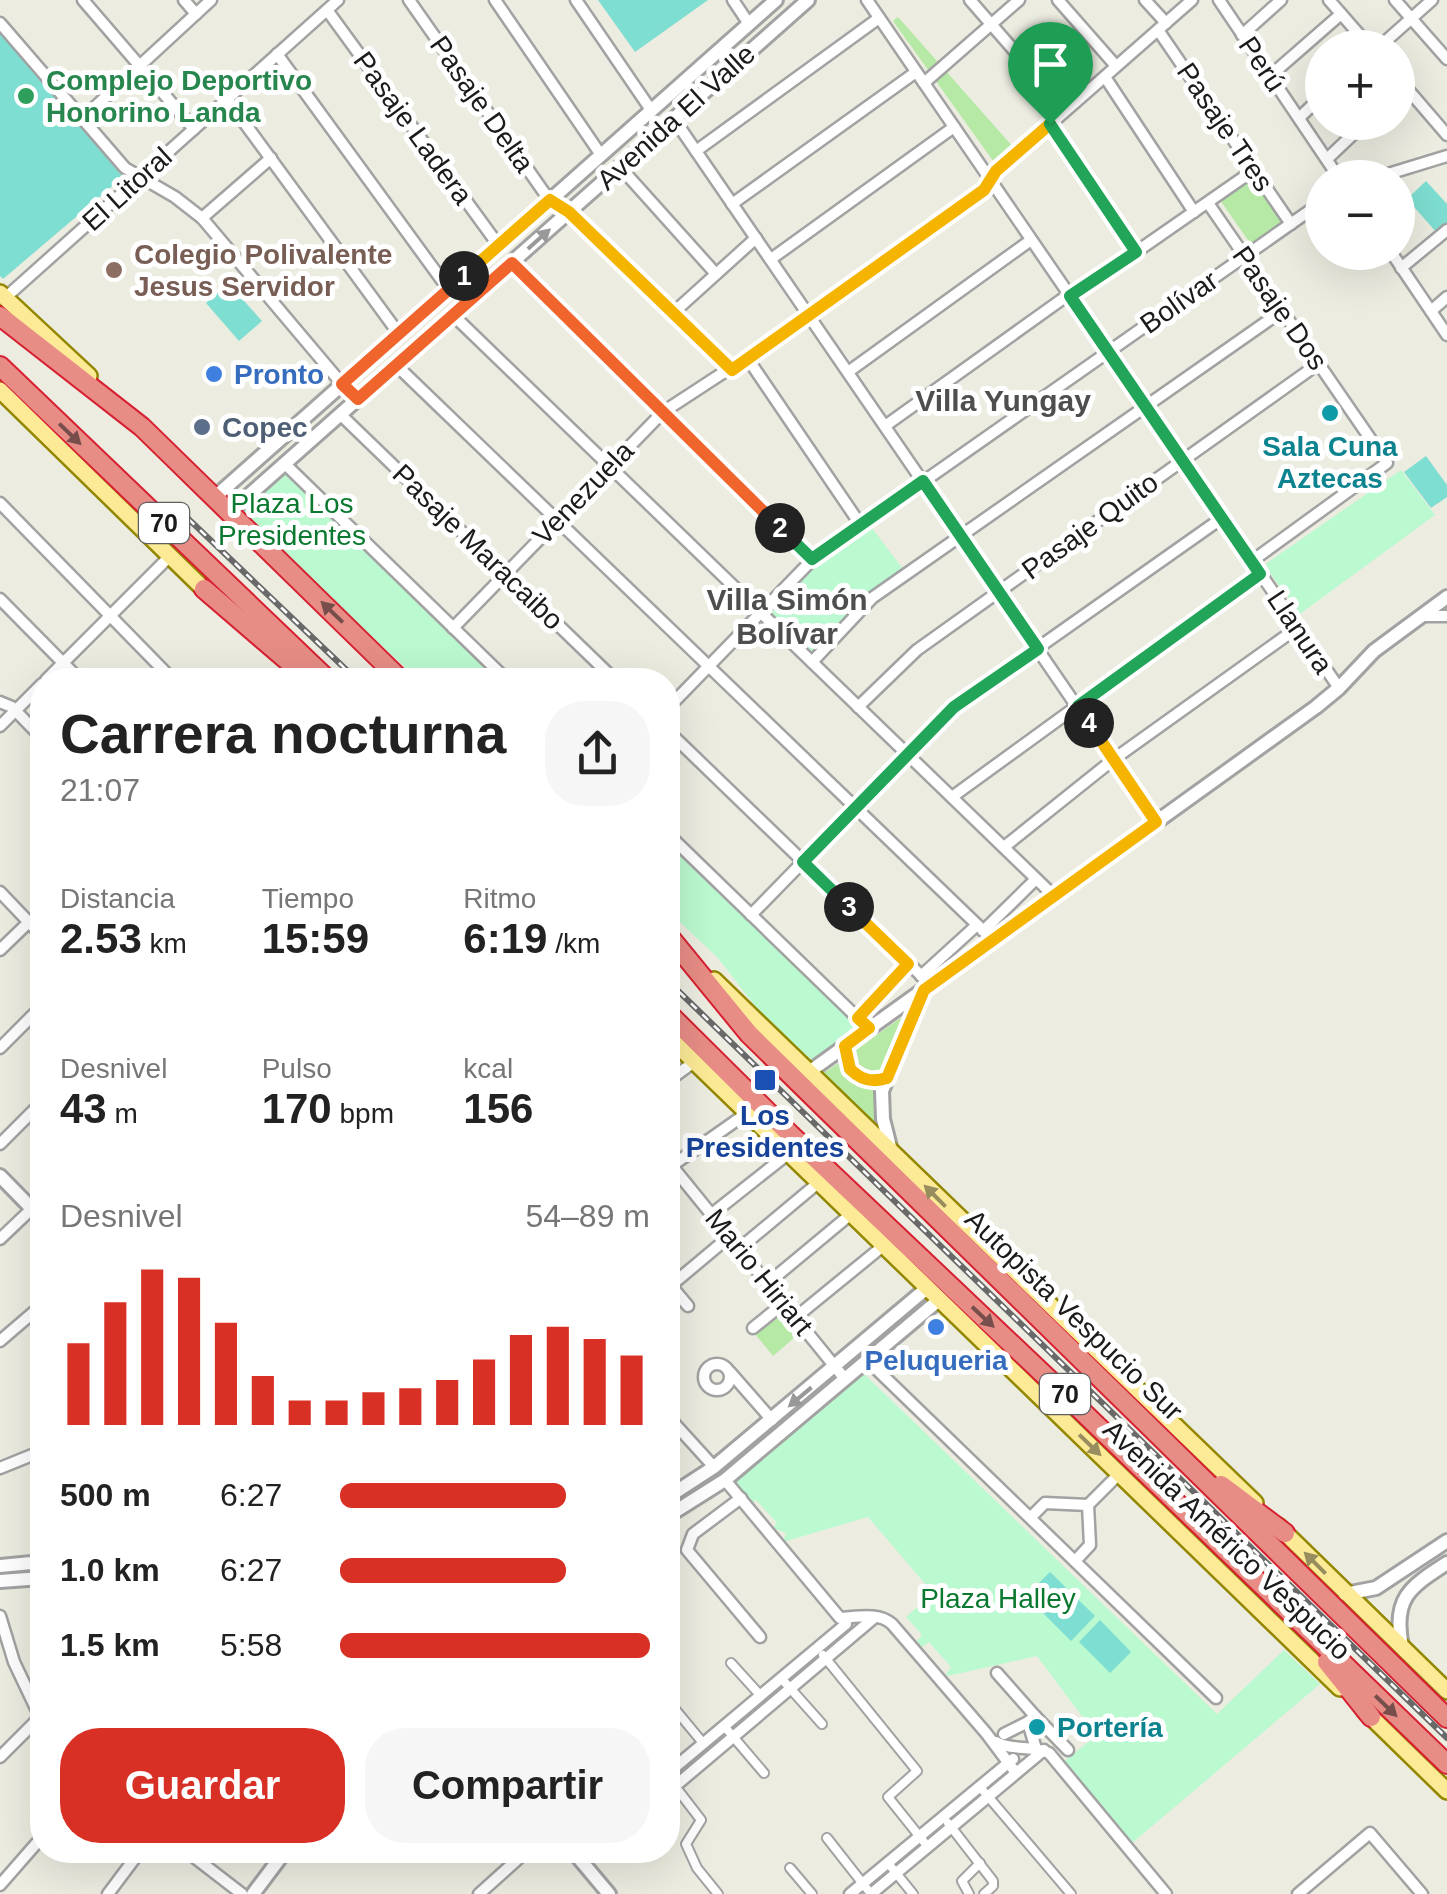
<!DOCTYPE html>
<html lang="es">
<head>
<meta charset="utf-8">
<style>
	body { margin:0; font-family:Arial,sans-serif; background:#f6f6f6; color:#222; height:100vh; display:flex; flex-direction:column; font-size:38px; white-space:nowrap }
	* { box-sizing:border-box; margin:0 }
	p { font-size:32px; color:#767676 }
	.icon { flex:none; width:55px; height:55px; fill:none; stroke:currentColor; stroke-width:2; stroke-linecap:round; stroke-linejoin:round }
	.map { position:relative; flex:1; overflow:hidden }
	.details { position:absolute; left:30px; top:668px; width:650px; height:1195px; display:flex; flex-direction:column; background:#fff; border-radius:40px; box-shadow:0 10px 40px #0002 }
	.details>* { flex:none }
	.tools { position:absolute; left:1305px; top:30px; display:grid; gap:20px }
	.tools a { display:grid; place-items:center; width:110px; height:110px; border-radius:50%; background:#fff; box-shadow:0 10px 40px #0002; font-size:50px }
	.pin { position:absolute; display:grid; place-items:center; width:85px; height:85px; color:#fff; margin:-102px -42px; border-radius:50% 50% 50% 0; rotate:-45deg; box-shadow:0 0 10px #0007 }
	.pin .icon { rotate:45deg }
	.km { position:absolute; width:50px; height:50px; margin:-25px; border-radius:50%; background:#222; color:#fff; font-size:28px; line-height:50px; text-align:center }
	.round { display:grid; place-items:center; flex:none; width:105px; height:105px; border-radius:40px; background:#f6f6f6 }
	.headline { display:flex; align-items:center; justify-content:space-between; height:170px; padding:0 30px }
	h1 { font-size:55px; font-weight:800; line-height:75px }
	.figures { display:grid; grid-template-columns:repeat(3,1fr); gap:15px; height:170px; padding:10px 30px }
	.figures div { display:grid; align-content:center }
	.figures b { font-size:42px; font-weight:800 }
	.figures small { font-size:28px; font-weight:400 }
	.figures p { font-size:28px }
	.chart { height:280px; padding:20px 30px }
	.chart p { display:flex; justify-content:space-between }
	.chart svg { width:100%; height:180px; margin-top:10px; stroke:#d93025; stroke-width:6 }
	.action { display:flex; gap:20px; margin-top:auto; padding:20px 30px }
	.action a { flex:1; height:115px; border-radius:40px; background:#d93025; color:#fff; font-size:40px; font-weight:800; line-height:115px; text-align:center }
	.action a+a { background:#f6f6f6; color:#222 }
	ul { padding:0 30px; list-style:none; font-size:32px }
	li { display:grid; grid-template-columns:160px 120px 1fr; align-items:center; height:75px }
	li i { height:25px; border-radius:12px; background:#d93025 }
	.map>svg:first-child { display:block }
	.grass { fill:#b5e9a5 }
	.park { fill:#bbf9d0 }
	.pitch { fill:#7dded1 }
	.lines { fill:none; stroke-linecap:round; stroke-linejoin:round }
	.pedestrian-casing { stroke:#a2a2a2; stroke-width:12 }
	.minor-casing { stroke:#a2a2a2; stroke-width:15 }
	.tertiary-casing { stroke:#a2a2a2; stroke-width:18 }
	.primary-casing { stroke:#938700; stroke-width:20 }
	.motorway-casing { stroke:#d72132; stroke-width:22 }
	.pedestrian { stroke:#fff; stroke-width:8 }
	.minor { stroke:#fff; stroke-width:10 }
	.tertiary { stroke:#fff; stroke-width:12 }
	.primary { stroke:#fcea96; stroke-width:15 }
	.motorway { stroke:#e78d86; stroke-width:18 }
	.rail-casing { stroke:#696969; stroke-width:6 }
	.rail { stroke:#fff; stroke-width:2.5; stroke-dasharray:8; stroke-linecap:butt }
	.oneway { fill:#989898 }
	.oneway2 { fill:#774e4b }
	.oneway3 { fill:#978d5f }
	.split-1-casing { stroke:#fff; stroke-width:20 }
	.split-2-casing { stroke:#fff; stroke-width:20 }
	.split-3-casing { stroke:#fff; stroke-width:20 }
	.split-4-casing { stroke:#fff; stroke-width:20 }
	.split-5-casing { stroke:#fff; stroke-width:20 }
	.split-1 { stroke:#f5b400; stroke-width:12 }
	.split-2 { stroke:#f0652b; stroke-width:12 }
	.split-3 { stroke:#22a559; stroke-width:12 }
	.split-4 { stroke:#f5b400; stroke-width:12 }
	.split-5 { stroke:#22a559; stroke-width:12 }
	.leisure-dot { fill:#2e9e5b; stroke:#fff; stroke-width:4 }
	.education-dot { fill:#8d6e63; stroke:#fff; stroke-width:4 }
	.shop-dot { fill:#3f7fe0; stroke:#fff; stroke-width:4 }
	.culture-dot { fill:#0f9aa8; stroke:#fff; stroke-width:4 }
	.service-dot { fill:#5c6f8a; stroke:#fff; stroke-width:4 }
	.transit-dot { fill:#1a4fb4; stroke:#fff; stroke-width:4 }
	.labels { text-anchor:middle; dominant-baseline:central; stroke-width:10; stroke-linejoin:round; paint-order:stroke }
	.shield { fill:#fff; stroke:#5f5f5f; stroke-width:2.5 }
	.shield-label { font-size:25px; font-weight:bold; fill:#1b1b1b }
	.street-label { font-size:28px; fill:#1b1b1b; stroke:#fff }
	.leisure-label { font-size:28px; font-weight:bold; fill:#27864d; stroke:#fff; text-anchor:start }
	.education-label { font-size:28px; font-weight:bold; fill:#785e54; stroke:#fff; text-anchor:start }
	.shop-label { font-size:28px; font-weight:bold; fill:#366cbe; stroke:#fff; text-anchor:start }
	.service-label { font-size:28px; font-weight:bold; fill:#4e5e75; stroke:#fff; text-anchor:start }
	.culture-label { font-size:28px; font-weight:bold; fill:#0d838f; stroke:#fff }
	.park-label { font-size:28px; fill:#0a792f; stroke:#fff }
	.transit-label { font-size:28px; font-weight:bold; fill:#164399; stroke:#fff }
	.neighbourhood-label { font-size:30px; font-weight:bold; fill:#4e4e4e; stroke:#fff }
</style>
</head>
<body>
<div class="map">
<svg width="1447" height="1894" viewBox="0 0 1447 1894">
	<rect width="100%" height="100%" fill="#edece1"/>
	<g class="grass">
		<path d="M898,17L1014,148L996,165L893,21Z"/>
		<path d="M1255,178L1286,222L1252,246L1220,200Z"/>
		<path d="M910,1011L887,1069L876,1074C862,1069 857,1066 853,1052Z"/>
		<path d="M842,1061C849,1080 858,1088 879,1090L884,1135L820,1075Z"/>
		<path d="M782,1311L801,1332L773,1356L755,1334Z"/>
	</g>
	<g class="park">
		<path d="M1401,470L1435,515L1300,614L1264,565Z"/>
		<path d="M286,471L502,680H419L240,514Z"/>
		<path d="M869,524L906,573L815,657L768,614L819,560Z"/>
		<path d="M668,839L861,1026L812,1060L770,1025L717,957L668,911Z"/>
		<path d="M862,1372L1217,1714L1284,1650L1320,1684L1131,1844L1063,1762L1092,1739L1093,1731L1037,1656L948,1676L946,1674L951,1667L929,1642L922,1647L917,1641L922,1635L906,1617L933,1593L868,1517L783,1542L786,1533L773,1528L777,1523L756,1500L751,1504L733,1480Z"/>
	</g>
	<g class="pitch">
		<path d="M598,0H708L635,52Z"/>
		<path d="M0,33L123,177L3,279L0,276Z"/>
		<path d="M1426,181L1447,204V224L1437,233L1407,199Z"/>
		<path d="M228,283L262,321L239,341L206,303Z"/>
		<path d="M1426,456L1447,485V497L1431,508L1404,472Z"/>
		<path d="M1050,1572L1095,1616L1071,1641L1026,1596Z"/>
		<path d="M1100,1620L1131,1652L1110,1673L1079,1642Z"/>
	</g>
	<g class="lines">
		<defs>
			<g id="pedestrian">
				<path d="M823,1655L917,1771L888,1797L928,1847"/>
				<path d="M731,1663L760,1695"/>
				<path d="M781,1678L822,1724"/>
				<path d="M674,1708L703,1743"/>
				<path d="M724,1726L764,1773"/>
				<path d="M668,1777L701,1820L686,1844L697,1868L718,1894"/>
				<path d="M980,1787L1071,1894"/>
				<path d="M948,1823L993,1881V1886L984,1894"/>
				<path d="M827,1838L871,1894"/>
				<path d="M888,1863L913,1894"/>
				<path d="M790,1868L812,1894"/>
				<path d="M969,1894L962,1881L980,1863"/>
			</g>
			<g id="minor">
				<path d="M83,0L194,129"/>
				<path d="M184,0L196,14"/>
				<path d="M409,0L550,201L569,212L732,370"/>
				<path d="M495,0L601,155"/>
				<path d="M576,0L651,110"/>
				<path d="M733,0L749,24"/>
				<path d="M867,0L1339,688"/>
				<path d="M970,0L1066,110"/>
				<path d="M1058,0L1116,66"/>
				<path d="M1145,0L1166,23"/>
				<path d="M1219,0L1339,178"/>
				<path d="M1329,0L1371,48"/>
				<path d="M1395,0L1447,59"/>
				<path d="M327,10L499,246"/>
				<path d="M0,23L125,168L175,197L202,218L342,384L358,399"/>
				<path d="M1158,30L1291,224"/>
				<path d="M1242,35L1281,0"/>
				<path d="M1378,48L1432,0"/>
				<path d="M277,54L449,290"/>
				<path d="M1270,76L1341,14"/>
				<path d="M1105,77L1194,212"/>
				<path d="M1398,78L1447,135"/>
				<path d="M924,83L1019,0"/>
				<path d="M227,99L399,334"/>
				<path d="M83,118L211,0"/>
				<path d="M1299,118L1322,96"/>
				<path d="M674,119L1156,822"/>
				<path d="M1050,124L1137,252"/>
				<path d="M696,151L879,18"/>
				<path d="M1327,159L1366,122"/>
				<path d="M620,167L716,274"/>
				<path d="M1375,178L1447,156"/>
				<path d="M1208,203L1387,463L1252,561"/>
				<path d="M732,204L916,72"/>
				<path d="M202,218L271,158"/>
				<path d="M1391,252L1447,335"/>
				<path d="M771,259L954,127"/>
				<path d="M512,263L813,559"/>
				<path d="M1401,268L1447,230"/>
				<path d="M5,298L338,0"/>
				<path d="M1431,311L1447,297"/>
				<path d="M673,313L756,238"/>
				<path d="M453,315L1054,896"/>
				<path d="M748,359L860,524"/>
				<path d="M396,365L993,940"/>
				<path d="M848,372L1031,240"/>
				<path d="M341,415L615,680"/>
				<path d="M885,426L1061,300L1080,291L1254,170"/>
				<path d="M285,464L507,680"/>
				<path d="M0,503L173,680"/>
				<path d="M0,599L80,680"/>
				<path d="M1423,616H1447"/>
				<path d="M453,628L663,412L810,316L984,190L997,171L1192,0"/>
				<path d="M812,662L872,598L1282,311"/>
				<path d="M46,680L170,556"/>
				<path d="M0,702L12,707L42,738"/>
				<path d="M858,707L917,650L1318,364"/>
				<path d="M668,708L813,559L1322,202"/>
				<path d="M0,726L42,684"/>
				<path d="M668,731L931,985"/>
				<path d="M952,797L1260,573"/>
				<path d="M668,834L869,1029"/>
				<path d="M1004,847L1114,759L1297,628"/>
				<path d="M0,892L42,936"/>
				<path d="M751,915L954,707L1222,518"/>
				<path d="M983,931L1036,879"/>
				<path d="M0,950L29,922"/>
				<path d="M921,976L977,925"/>
				<path d="M858,1018L908,964"/>
				<path d="M0,1048L42,1006"/>
				<path d="M668,1081L694,1062"/>
				<path d="M0,1144L42,1102"/>
				<path d="M672,1166L845,1379"/>
				<path d="M670,1167L747,1113"/>
				<path d="M712,1214L789,1153"/>
				<path d="M0,1239L42,1199"/>
				<path d="M740,1248L818,1183"/>
				<path d="M668,1282L688,1306"/>
				<path d="M768,1283L851,1214"/>
				<path d="M668,1288L730,1236"/>
				<path d="M796,1317L883,1246"/>
				<path d="M753,1328L784,1303"/>
				<path d="M0,1341L42,1305"/>
				<path d="M867,1360L1216,1698"/>
				<circle cx="717" cy="1377" r="13"/>
				<path d="M730,1372L772,1420"/>
				<path d="M668,1413L674,1423L668,1436"/>
				<path d="M674,1423L714,1467"/>
				<path d="M0,1468L42,1451"/>
				<path d="M725,1480L840,1618C857,1617 879,1612 892,1624L986,1733L1016,1773"/>
				<path d="M741,1498L693,1534L687,1550L760,1637"/>
				<path d="M1031,1517L1045,1503L1088,1505L1119,1474"/>
				<path d="M1075,1561L1090,1545L1088,1505"/>
				<path d="M0,1616L14,1662L42,1721"/>
				<path d="M997,1673L1035,1716L1028,1722L1036,1749"/>
				<path d="M1035,1716L1068,1750"/>
				<path d="M1004,1734L1028,1722"/>
				<path d="M996,1742C1012,1751 1032,1745 1049,1753L1166,1894"/>
				<path d="M0,1757L40,1717"/>
				<path d="M668,1773L846,1624"/>
				<path d="M668,1792L875,1617"/>
				<path d="M185,1850L242,1894"/>
				<path d="M582,1862L597,1850"/>
				<path d="M0,1885L42,1837"/>
				<path d="M108,1894L141,1850"/>
				<path d="M479,1894L528,1850"/>
				<path d="M850,1894L1013,1759"/>
				<path d="M871,1894L1044,1750"/>
				<path d="M1298,1894L1370,1833L1422,1894"/>
			</g>
			<g id="tertiary">
				<path d="M215,497L776,0"/>
				<path d="M230,512L808,0"/>
				<path d="M845,1046C845,1072 863,1084 887,1078"/>
				<path d="M809,1072L1316,707L1339,688L1374,651L1447,597"/>
				<path d="M891,1151L883,1119L882,1091L922,995"/>
				<path d="M0,1176L42,1219"/>
				<path d="M668,1497L714,1467L927,1288"/>
				<path d="M668,1516L725,1480L940,1299"/>
				<path d="M0,1566L42,1562"/>
				<path d="M0,1581L42,1578"/>
				<path d="M1345,1594L1376,1588L1447,1541"/>
				<path d="M1402,1647C1392,1598 1410,1587 1447,1563"/>
				<path d="M572,1850L609,1894"/>
				<path d="M253,1894L286,1850"/>
			</g>
			<g id="primary">
				<path d="M0,293L89,376"/>
				<path d="M0,390L212,597"/>
				<path d="M714,980L1255,1503"/>
				<path d="M668,1036L1340,1688"/>
				<path d="M1278,1526L1447,1691"/>
				<path d="M1364,1710L1447,1791"/>
			</g>
			<g id="motorway">
				<path d="M0,316L142,427L401,680"/>
				<path d="M0,366L328,680"/>
				<path d="M204,589L310,680"/>
				<path d="M668,935L749,1034L1447,1718"/>
				<path d="M668,1013L791,1135L1058,1388L1447,1764"/>
				<path d="M1221,1485L1285,1533"/>
				<path d="M1327,1662L1371,1717"/>
			</g>
		</defs>
		<use href="#pedestrian" class="pedestrian-casing"/>
		<use href="#minor" class="minor-casing"/>
		<use href="#tertiary" class="tertiary-casing"/>
		<use href="#primary" class="primary-casing"/>
		<use href="#motorway" class="motorway-casing"/>
		<use href="#pedestrian" class="pedestrian"/>
		<use href="#minor" class="minor"/>
		<use href="#tertiary" class="tertiary"/>
		<use href="#primary" class="primary"/>
		<use href="#motorway" class="motorway"/>
		<defs>
			<g id="rail">
				<path d="M177,508L357,680"/>
				<path d="M668,981L1447,1738"/>
			</g>
		</defs>
		<use href="#rail" class="rail-casing"/>
		<use href="#rail" class="rail"/>
	</g>
	<defs><path id="oneway-solid" d="M-6-.8H1V-3.2L6.5 0L1 3.2V.8H-6Z" transform="scale(2.5)"/></defs>
	<g class="oneway">
		<use href="#oneway-solid" transform="translate(539 239) rotate(-42)"/>
		<use href="#oneway-solid" transform="translate(800 1397) rotate(140)"/>
	</g>
	<g class="oneway2">
		<use href="#oneway-solid" transform="translate(70 434) rotate(44)"/>
		<use href="#oneway-solid" transform="translate(332 612) rotate(-136)"/>
		<use href="#oneway-solid" transform="translate(983 1317) rotate(43)"/>
		<use href="#oneway-solid" transform="translate(1386 1706) rotate(44)"/>
	</g>
	<g class="oneway3">
		<use href="#oneway-solid" transform="translate(935 1196) rotate(-135)"/>
		<use href="#oneway-solid" transform="translate(1090 1445) rotate(44)"/>
		<use href="#oneway-solid" transform="translate(1315 1563) rotate(-135)"/>
	</g>
	<g class="lines">
		<defs>
			<path id="split-1" d="M464,276L550,200L569,212L732,370L984,190L996,171L1050,124"/>
			<path id="split-2" d="M464,276L342,384L358,399L512,263L780,528"/>
			<path id="split-3" d="M780,528L812,559L923,481L1038,649L954,707L803,862L849,907"/>
			<path id="split-4" d="M849,907L908,964L858,1018L869,1028L845,1046L850,1069C861,1080 872,1083 887,1078L924,990L1156,822L1089,723"/>
			<path id="split-5" d="M1050,124L1136,252L1070,296L1260,574L1078,706L1089,723"/>
		</defs>
		<use href="#split-1" class="split-1-casing"/>
		<use href="#split-2" class="split-2-casing"/>
		<use href="#split-3" class="split-3-casing"/>
		<use href="#split-4" class="split-4-casing"/>
		<use href="#split-5" class="split-5-casing"/>
		<use href="#split-1" class="split-1"/>
		<use href="#split-2" class="split-2"/>
		<use href="#split-3" class="split-3"/>
		<use href="#split-4" class="split-4"/>
		<use href="#split-5" class="split-5"/>
	</g>
	<circle class="leisure-dot" cx="26" cy="96" r="10"/>
	<circle class="education-dot" cx="114" cy="270" r="10"/>
	<g class="shop-dot">
		<circle cx="214" cy="374" r="10"/>
		<circle cx="936" cy="1327" r="10"/>
	</g>
	<g class="culture-dot">
		<circle cx="1330" cy="413" r="10"/>
		<circle cx="1037" cy="1727" r="10"/>
	</g>
	<circle class="service-dot" cx="202" cy="427" r="10"/>
	<rect class="transit-dot" x="753" y="1068" width="24" height="24" rx="5"/>
	<g class="labels">
		<g class="shield">
			<rect x="139" y="503" width="50" height="40" rx="8"/>
			<rect x="1040" y="1374" width="50" height="40" rx="8"/>
		</g>
		<g class="shield-label">
			<text x="164" y="523">70</text>
			<text x="1065" y="1394">70</text>
		</g>
		<g class="street-label">
			<text transform="translate(1262 64) rotate(56)">Perú</text>
			<text transform="translate(482 104) rotate(55)">Pasaje Delta</text>
			<text transform="translate(676 117) rotate(-42)">Avenida El Valle</text>
			<text transform="translate(1225 127) rotate(56)">Pasaje Tres</text>
			<text transform="translate(413 128) rotate(54)">Pasaje Ladera</text>
			<text transform="translate(127 189) rotate(-42)">El Litoral</text>
			<text transform="translate(1179 302) rotate(-35)">Bolívar</text>
			<text transform="translate(1280 308) rotate(55)">Pasaje Dos</text>
			<text transform="translate(583 493) rotate(-46)">Venezuela</text>
			<text transform="translate(1090 526) rotate(-36)">Pasaje Quito</text>
			<text transform="translate(478 547) rotate(44)">Pasaje Maracaibo</text>
			<text transform="translate(1300 632) rotate(56)">Llanura</text>
			<text transform="translate(759 1272) rotate(51)">Mario Hiriart</text>
			<text transform="translate(1074 1315) rotate(44)">Autopista Vespucio Sur</text>
			<text transform="translate(1227 1540) rotate(44)">Avenida Américo Vespucio</text>
		</g>
		<g class="leisure-label">
			<text x="46" y="80">Complejo Deportivo<tspan x="46" dy="32">Honorino Landa</tspan></text>
		</g>
		<g class="education-label">
			<text x="134" y="254">Colegio Polivalente<tspan x="134" dy="32">Jesus Servidor</tspan></text>
		</g>
		<g class="shop-label">
			<text x="234" y="374">Pronto</text>
			<text x="936" y="1360" text-anchor="middle">Peluqueria</text>
		</g>
		<g class="service-label">
			<text x="222" y="427">Copec</text>
		</g>
		<g class="culture-label">
			<text x="1330" y="446">Sala Cuna<tspan x="1330" dy="32">Aztecas</tspan></text>
			<text x="1057" y="1727" text-anchor="start">Portería</text>
		</g>
		<g class="park-label">
			<text x="292" y="503">Plaza Los<tspan x="292" dy="32">Presidentes</tspan></text>
			<text x="998" y="1598">Plaza Halley</text>
		</g>
		<g class="transit-label">
			<text x="765" y="1115">Los<tspan x="765" dy="32">Presidentes</tspan></text>
		</g>
		<g class="neighbourhood-label">
			<text x="1003" y="400">Villa Yungay</text>
			<text x="787" y="599">Villa Simón<tspan x="787" dy="34">Bolívar</tspan></text>
		</g>
	</g>
</svg>
<div class="tools">
<a>+</a>
<a>−</a>
</div>
<div class="pin" style="left:1050px;top:124px;background:#1e9e55"><svg class="icon" aria-label="arrive" viewBox="0 0 24 24"><path d="M6 21V4h12l-3 4 3 4H6"/></svg></div>
<b class="km" style="left:464px;top:276px">1</b>
<b class="km" style="left:780px;top:528px">2</b>
<b class="km" style="left:849px;top:907px">3</b>
<b class="km" style="left:1089px;top:723px">4</b>
<section class="details">
<div class="headline"><div><h1>Carrera nocturna</h1><p>21:07</p></div><a class="round"><svg class="icon" aria-label="share" viewBox="0 0 24 24"><path d="M12 15V3M7 8l5-5 5 5M5 13v7h14v-7"/></svg></a></div>
<div class="figures">
<div><p>Distancia</p><b>2.53<small> km</small></b></div>
<div><p>Tiempo</p><b>15:59</b></div>
<div><p>Ritmo</p><b>6:19<small> /km</small></b></div>
</div>
<div class="figures">
<div><p>Desnivel</p><b>43<small> m</small></b></div>
<div><p>Pulso</p><b>170<small> bpm</small></b></div>
<div><p>kcal</p><b>156</b></div>
</div>
<div class="chart"><p><span>Desnivel</span>54–89 m</p>
<svg viewBox="0 0 160 44" preserveAspectRatio="none"><path d="M5 44V24M15 44V14M25 44V6M35 44V8M45 44V19M55 44V32M65 44V38M75 44V38M85 44V36M95 44V35M105 44V33M115 44V28M125 44V22M135 44V20M145 44V23M155 44V27"/></svg>
</div>
<ul>
<li><b>500 m</b>6:27<i style="width:73%"></i></li>
<li><b>1.0 km</b>6:27<i style="width:73%"></i></li>
<li><b>1.5 km</b>5:58<i style="width:100%"></i></li>
</ul>
<div class="action"><a>Guardar</a><a>Compartir</a></div>
</section>
</div>
</body>
</html>
